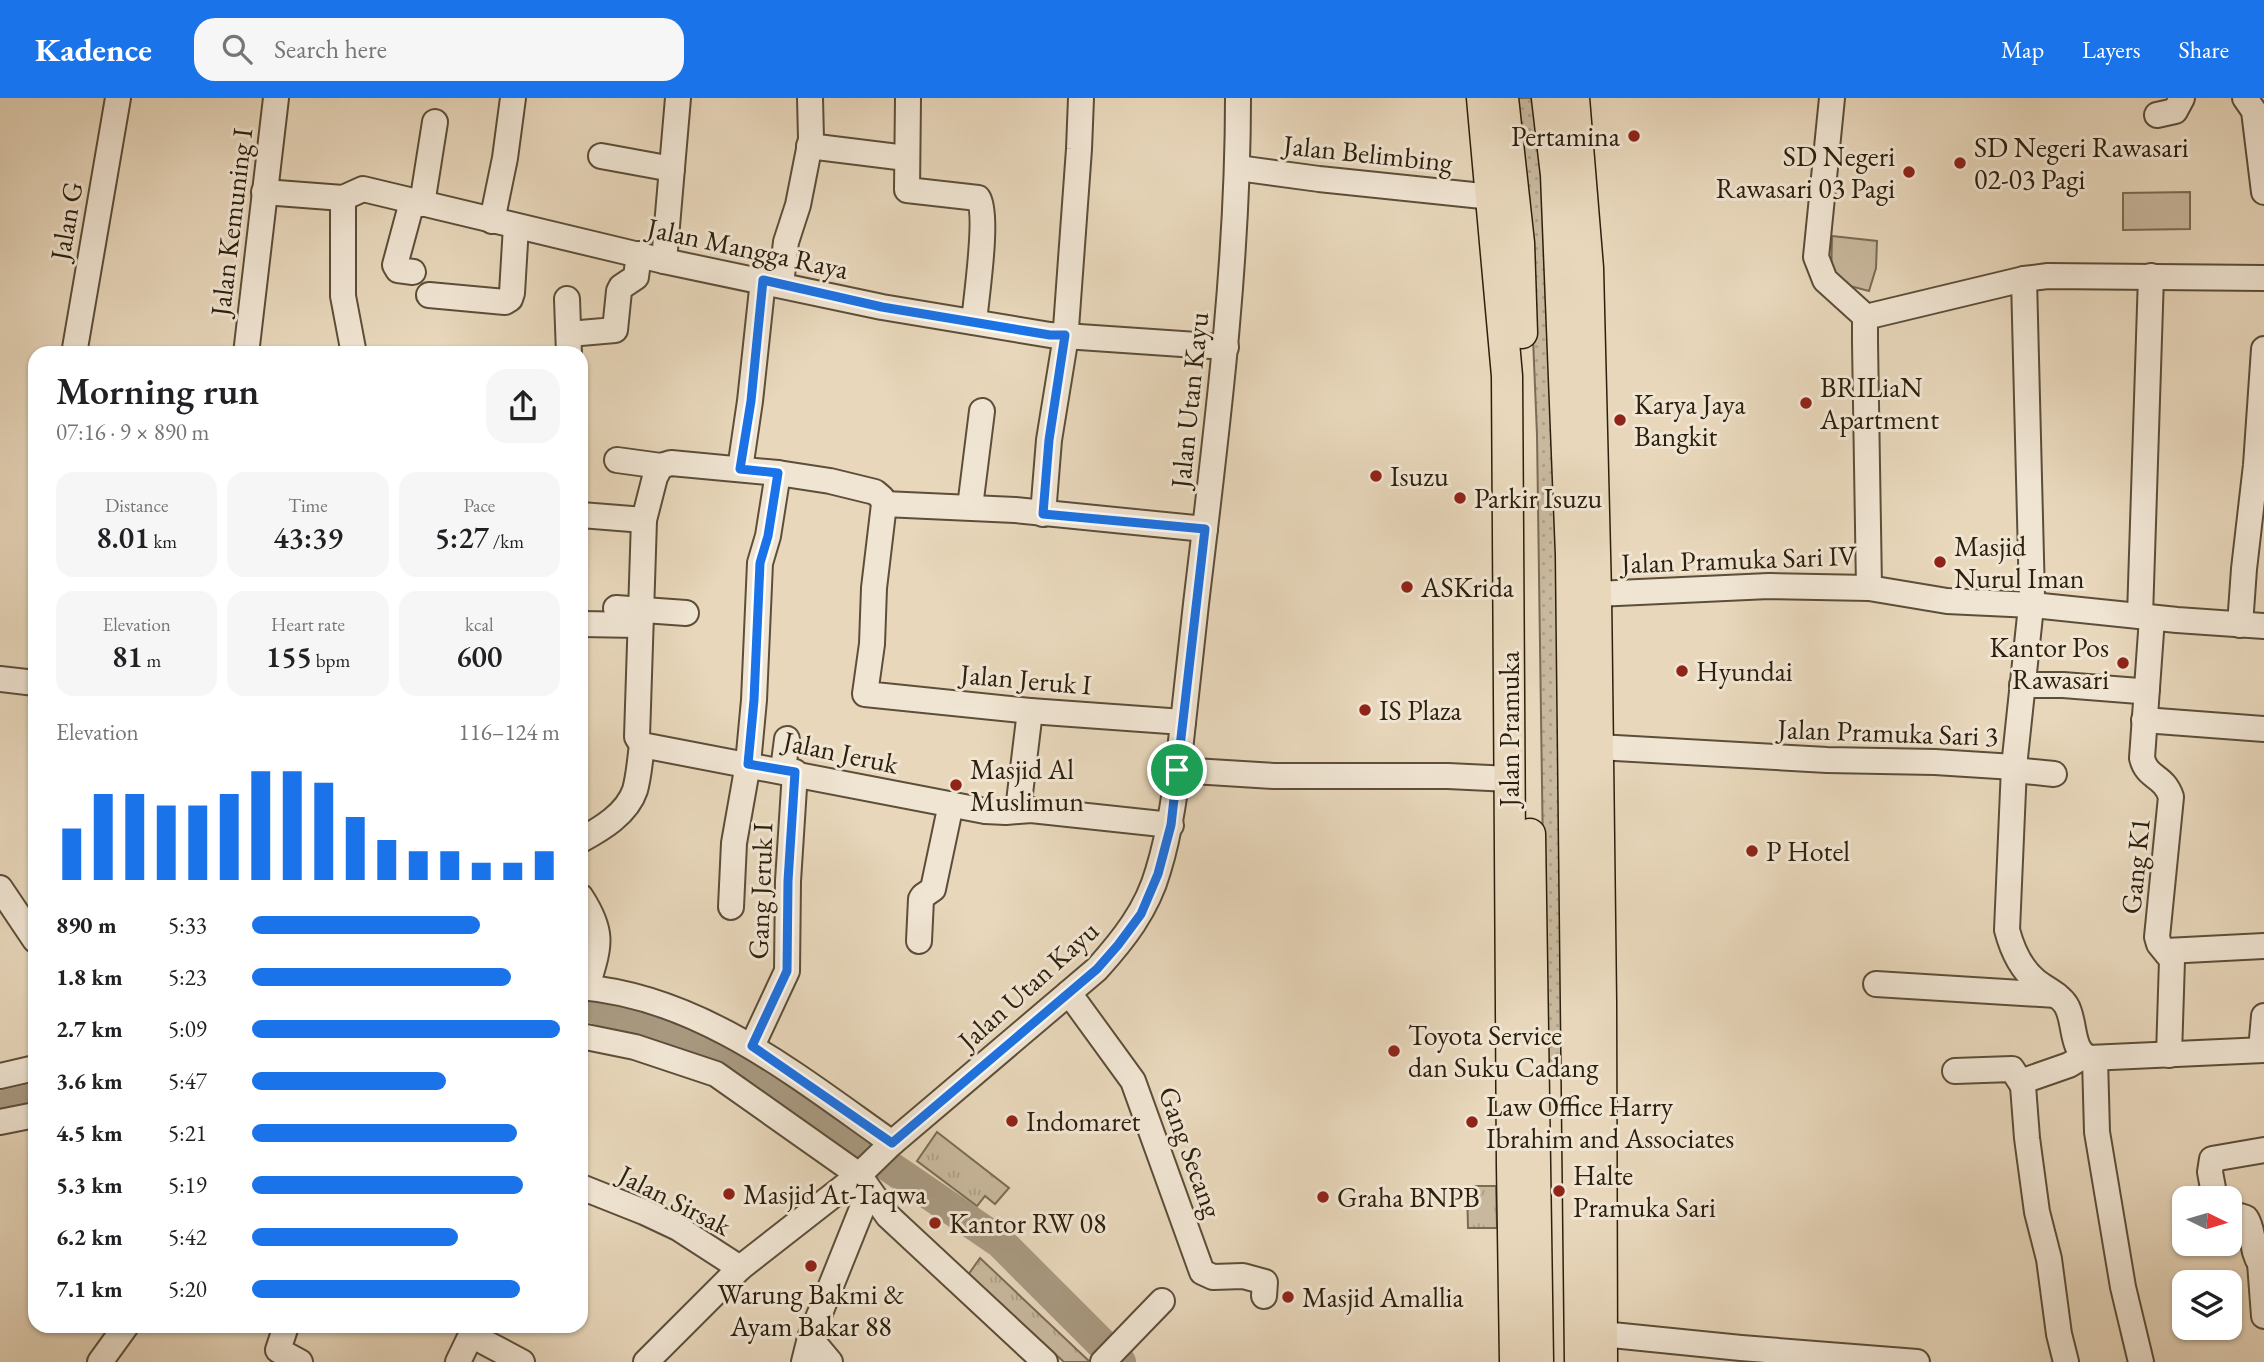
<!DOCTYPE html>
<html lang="en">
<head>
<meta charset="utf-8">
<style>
	body { margin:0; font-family:"EB Garamond",serif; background:#f6f6f6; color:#202124; height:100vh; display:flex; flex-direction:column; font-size:26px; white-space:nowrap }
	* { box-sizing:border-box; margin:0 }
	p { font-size:23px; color:#757577 }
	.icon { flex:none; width:38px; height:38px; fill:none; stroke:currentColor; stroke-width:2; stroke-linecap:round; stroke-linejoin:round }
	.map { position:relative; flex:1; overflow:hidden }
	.details { position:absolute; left:28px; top:248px; width:560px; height:987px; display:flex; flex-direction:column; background:#fff; border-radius:21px; box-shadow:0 2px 5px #0004 }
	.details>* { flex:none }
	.needle { width:46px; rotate:95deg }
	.controls { position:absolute; left:2172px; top:1088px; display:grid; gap:14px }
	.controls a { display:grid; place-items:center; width:70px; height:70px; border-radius:14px; background:#fff; box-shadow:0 2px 5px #0004; font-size:35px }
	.pin { position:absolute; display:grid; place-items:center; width:60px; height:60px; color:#fff; margin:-30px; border:4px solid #fff; border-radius:50%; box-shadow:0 2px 7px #0007 }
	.round { display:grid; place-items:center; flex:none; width:74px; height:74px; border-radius:21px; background:#f6f6f6 }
	.summary { display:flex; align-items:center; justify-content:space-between; height:119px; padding:0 28px }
	h1 { font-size:38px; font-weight:600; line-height:52px }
	.stats { display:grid; grid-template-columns:repeat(3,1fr); gap:10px; height:119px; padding:7px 28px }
	.stats div { display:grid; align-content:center; border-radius:18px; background:#f6f6f6; text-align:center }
	.stats b { font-size:30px; font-weight:600 }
	.stats small { font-size:19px; font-weight:400 }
	.stats p { font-size:19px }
	.chart { height:196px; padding:14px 28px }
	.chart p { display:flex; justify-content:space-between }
	.chart svg { width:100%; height:126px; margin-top:7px; stroke:#1a73e8; stroke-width:6 }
	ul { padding:0 28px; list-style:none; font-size:23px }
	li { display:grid; grid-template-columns:112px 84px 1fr; align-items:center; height:52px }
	li i { height:18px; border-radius:9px; background:#1a73e8 }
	header { display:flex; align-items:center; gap:42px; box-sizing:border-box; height:98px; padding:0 35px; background:#1a73e8; color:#fff }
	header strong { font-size:33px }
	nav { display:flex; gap:38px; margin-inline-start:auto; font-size:24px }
	.search { width:490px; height:63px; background:#f6f6f6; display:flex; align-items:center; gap:18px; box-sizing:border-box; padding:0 24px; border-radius:21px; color:#757577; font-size:26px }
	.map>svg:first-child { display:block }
	.grass { fill:url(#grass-dots); stroke:#7a6c54; stroke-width:2 }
	.park { fill:url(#park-tufts); stroke:#7a6c54; stroke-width:2 }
	.garden { fill:#c8b89d; stroke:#7a6c54; stroke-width:2 }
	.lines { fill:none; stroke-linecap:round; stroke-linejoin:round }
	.river { stroke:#a89980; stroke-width:32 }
	.minor-casing { stroke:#5c4e38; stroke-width:28 }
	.major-casing { stroke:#2d200c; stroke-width:33 }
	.minor { stroke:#f0e5d3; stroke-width:24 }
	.major { stroke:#e8d7bb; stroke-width:30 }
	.route-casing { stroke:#fff; stroke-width:14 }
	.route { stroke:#1a73e8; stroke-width:9 }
	.poi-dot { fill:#8f2418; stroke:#f0e5d3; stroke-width:2.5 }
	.labels { text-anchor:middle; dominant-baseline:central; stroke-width:6; stroke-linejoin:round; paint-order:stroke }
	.poi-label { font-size:28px; fill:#2d200c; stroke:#f0e5d3; text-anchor:start }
	.street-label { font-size:28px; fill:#2d200c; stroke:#f0e5d3 }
</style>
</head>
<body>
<header>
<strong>Kadence</strong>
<div class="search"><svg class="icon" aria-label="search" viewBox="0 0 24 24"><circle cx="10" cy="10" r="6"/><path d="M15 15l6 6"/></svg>Search here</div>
<nav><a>Map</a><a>Layers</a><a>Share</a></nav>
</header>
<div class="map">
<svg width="2264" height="1264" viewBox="0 0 2264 1264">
	<defs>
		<pattern id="grass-dots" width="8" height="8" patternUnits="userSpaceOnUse" patternTransform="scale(1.75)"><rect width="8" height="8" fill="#c8b89d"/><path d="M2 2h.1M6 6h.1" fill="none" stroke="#ac9e86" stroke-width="1.8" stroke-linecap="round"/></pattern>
		<pattern id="park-tufts" width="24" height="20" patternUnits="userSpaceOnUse" patternTransform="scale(1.75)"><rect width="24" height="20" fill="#c8b89d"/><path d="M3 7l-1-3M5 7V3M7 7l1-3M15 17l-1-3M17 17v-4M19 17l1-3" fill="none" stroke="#ac9e86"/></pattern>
	</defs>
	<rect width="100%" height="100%" fill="#e8d7bb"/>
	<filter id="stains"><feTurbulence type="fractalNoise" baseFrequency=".00286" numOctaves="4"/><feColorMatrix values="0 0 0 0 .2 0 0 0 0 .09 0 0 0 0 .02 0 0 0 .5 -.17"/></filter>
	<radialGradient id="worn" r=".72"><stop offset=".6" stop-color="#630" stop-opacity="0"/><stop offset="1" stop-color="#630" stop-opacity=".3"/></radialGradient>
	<path class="grass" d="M1516,0H1535L1543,63L1556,339L1566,966L1546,967L1537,337L1530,167Z"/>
	<g class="park">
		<path d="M937,1034L1009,1090L995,1106L985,1098L977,1108L917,1063Z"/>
		<path d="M1467,1088H1496L1497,1130H1468Z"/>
		<path d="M980,1160L1090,1264H1064L968,1177Z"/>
	</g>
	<g class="garden">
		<path d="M2190,94V131L2123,132V95Z"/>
		<path d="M1832,138L1877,143L1876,170L1869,193L1831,183Z"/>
	</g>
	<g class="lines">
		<g class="river">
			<path d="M581,905L720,953L1000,1144L1120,1264"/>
			<path d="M0,1009L35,1001"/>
		</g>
		<defs>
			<g id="minor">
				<path d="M908,0L907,92L978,100C989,116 976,201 974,224"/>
				<path d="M1832,0L1816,159L1825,182L1867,220"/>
				<path d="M2245,0L2254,13L2264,94"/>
				<path d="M2157,17L2175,13L2182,0"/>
				<path d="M809,48L906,60"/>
				<path d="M601,58L672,71"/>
				<path d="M1238,70L1319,81L1492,99"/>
				<path d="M264,94L343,100L363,91L664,163L882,209L1050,237L1226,249"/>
				<path d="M343,100V198L354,256"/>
				<path d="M412,104L395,167L398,172L413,174"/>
				<path d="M422,106L435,24"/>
				<path d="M492,123L505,60L513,0"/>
				<path d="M664,163L678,0"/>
				<path d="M2024,181L2032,499L2014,669L2007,832C2012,851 2020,870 2036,883C2046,891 2060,897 2066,907C2076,923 2070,952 2089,960L2264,952"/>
				<path d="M781,186L786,144L798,107L811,41L810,0"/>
				<path d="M429,197L505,204L510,201L512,195L516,128"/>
				<path d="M567,201L569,256"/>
				<path d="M1867,220L1874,217L2024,181L2048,178L2264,180"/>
				<path d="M1867,220L1865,225V244L1869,490"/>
				<path d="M569,236L615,232L619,193L621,189L636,179L639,156"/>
				<path d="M74,256L118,0"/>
				<path d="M246,256L276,0"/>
				<path d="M617,362L661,368"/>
				<path d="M740,371L750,303L763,182"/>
				<path d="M884,406L874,490L872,546L865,596L1030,613L1183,624"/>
				<path d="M884,406L1015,412L1205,431"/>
				<path d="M970,409L982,313"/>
				<path d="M1043,416L1049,342L1065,244L1079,51L1081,0"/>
				<path d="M581,417L644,422L655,379L661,368L671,365L778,375L830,383L875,394L882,400L884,406"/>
				<path d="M644,422L637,639L642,647L985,713L1006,714L1031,712L1171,727"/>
				<path d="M1596,496L1769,488L1869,490L1947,503L2032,507L2177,522L2264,528"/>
				<path d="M616,510L686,515"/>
				<path d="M2140,518L2151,178"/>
				<path d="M2152,520L2142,660C2147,681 2164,677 2171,699L2157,839L2159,846L2172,862L2169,957"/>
				<path d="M581,526L639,527"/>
				<path d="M2240,527L2244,471L2256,367L2264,251"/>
				<path d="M0,581L35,585"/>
				<path d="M2022,587H2063L2139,593L2147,591"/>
				<path d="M2144,622L2264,631"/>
				<path d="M1598,649L1827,662L1935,664L2014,669"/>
				<path d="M783,672L787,641"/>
				<path d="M1177,672L1274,678H1448L1510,681"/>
				<path d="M2014,672L2054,676"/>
				<path d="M1018,712L1030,613"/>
				<path d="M581,742C601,731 627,716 635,692C639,678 640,661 642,647"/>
				<path d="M0,790L35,842"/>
				<path d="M581,799C605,836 599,848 587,889"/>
				<path d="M731,809L734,745L748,666L754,602L760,465L768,438L778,375"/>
				<path d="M919,843L921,801L923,798L933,791L951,706"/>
				<path d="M2166,853L2264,848"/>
				<path d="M1876,886L2056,897"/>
				<path d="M581,889C701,899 798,979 892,1045"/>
				<path d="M1069,895L1133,983L1202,1174L1213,1179L1243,1178L1265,1184L1264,1198"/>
				<path d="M581,938L635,949L716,976L859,1077L888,1118L1045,1264"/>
				<path d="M752,948L787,873L788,783L795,674"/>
				<path d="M2261,952L2264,918"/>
				<path d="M2095,961L2097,1034L2123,1189L2141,1264"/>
				<path d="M1955,973L2012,971L2023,988"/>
				<path d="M0,978L35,970"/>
				<path d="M0,1024L35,1017"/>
				<path d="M581,1089L644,1114L678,1130L740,1170"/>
				<path d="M2215,1101L2210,1074L2212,1061L2264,1052"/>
				<path d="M2230,1121L2240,1118L2246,1120C2255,1134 2251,1153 2260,1165L2264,1164"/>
				<path d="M2260,1165L2264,1218"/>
				<path d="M286,1228L278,1252L300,1264"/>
				<path d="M475,1228L471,1237L522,1264"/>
				<path d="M1602,1236L1741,1250L1917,1264"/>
				<path d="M810,1240L830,1264"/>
				<path d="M100,1264L126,1228"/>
				<path d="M458,1264L471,1237"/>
				<path d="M646,1264L740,1170L859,1077L892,1045L1097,871C1123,842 1147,812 1158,773C1171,731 1176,687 1181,643C1186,597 1191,552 1196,506C1216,338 1238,170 1238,0"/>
				<path d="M804,1264L810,1240L863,1108L867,1091"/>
				<path d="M1103,1264L1162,1203"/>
				<path d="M2066,1264L2059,1236L2049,1161L2037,1114L2027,1040L2023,988L2026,982L2069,967L2084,958"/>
			</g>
			<g id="major">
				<path d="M1482,0L1507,278L1512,1068L1515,1264"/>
				<path d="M1503,0L1519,145L1522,235"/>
				<path d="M1547,0L1556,77L1571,457L1580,1264"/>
				<path d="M1574,0L1588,170L1596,496L1601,903L1602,1264"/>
				<path d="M1530,736L1538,1264"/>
			</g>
		</defs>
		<use href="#minor" class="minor-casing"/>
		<use href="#major" class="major-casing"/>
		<use href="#minor" class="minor"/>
		<use href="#major" class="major"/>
	</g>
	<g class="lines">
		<defs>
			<path id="route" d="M763,182L882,209L1050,237H1065L1049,342L1043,416L1205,431L1171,727L1158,776L1141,816L1118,847L1097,871L892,1045L752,948L787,873L788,783L795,674L748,666L754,602L760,465L768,438L778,375L740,371L751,303Z"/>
		</defs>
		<use href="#route" class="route-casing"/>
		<use href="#route" class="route"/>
	</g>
	<g class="poi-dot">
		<circle cx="1634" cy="38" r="7"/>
		<circle cx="1960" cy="65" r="7"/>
		<circle cx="1909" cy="74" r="7"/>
		<circle cx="1806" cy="305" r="7"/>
		<circle cx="1620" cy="322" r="7"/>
		<circle cx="1376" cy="378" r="7"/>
		<circle cx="1460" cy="400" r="7"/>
		<circle cx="1940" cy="464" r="7"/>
		<circle cx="1407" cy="489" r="7"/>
		<circle cx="2123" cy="565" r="7"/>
		<circle cx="1682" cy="573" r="7"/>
		<circle cx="1365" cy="612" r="7"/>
		<circle cx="956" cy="687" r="7"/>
		<circle cx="1752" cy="753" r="7"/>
		<circle cx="1394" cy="953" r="7"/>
		<circle cx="1012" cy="1023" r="7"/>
		<circle cx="1472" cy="1024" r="7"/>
		<circle cx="1559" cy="1093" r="7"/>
		<circle cx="729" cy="1096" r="7"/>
		<circle cx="1323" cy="1099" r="7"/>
		<circle cx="935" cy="1125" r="7"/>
		<circle cx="811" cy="1168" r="7"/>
		<circle cx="1288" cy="1199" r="7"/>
	</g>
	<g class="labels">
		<g class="poi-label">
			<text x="1620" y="38" text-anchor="end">Pertamina</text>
			<text x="1974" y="49">SD Negeri Rawasari<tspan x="1974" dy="32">02-03 Pagi</tspan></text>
			<text x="1895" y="58" text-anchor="end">SD Negeri<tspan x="1895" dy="32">Rawasari 03 Pagi</tspan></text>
			<text x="1820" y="289">BRILiaN<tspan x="1820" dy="32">Apartment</tspan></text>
			<text x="1634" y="306">Karya Jaya<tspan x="1634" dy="32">Bangkit</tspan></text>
			<text x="1390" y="378">Isuzu</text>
			<text x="1474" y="400">Parkir Isuzu</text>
			<text x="1954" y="448">Masjid<tspan x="1954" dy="32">Nurul Iman</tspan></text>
			<text x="1421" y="489">ASKrida</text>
			<text x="2109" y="549" text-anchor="end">Kantor Pos<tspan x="2109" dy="32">Rawasari</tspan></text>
			<text x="1696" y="573">Hyundai</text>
			<text x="1379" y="612">IS Plaza</text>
			<text x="970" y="671">Masjid Al<tspan x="970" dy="32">Muslimun</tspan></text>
			<text x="1766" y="753">P Hotel</text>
			<text x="1408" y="937">Toyota Service<tspan x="1408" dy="32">dan Suku Cadang</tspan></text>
			<text x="1486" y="1008">Law Office Harry<tspan x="1486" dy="32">Ibrahim and Associates</tspan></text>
			<text x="1026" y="1023">Indomaret</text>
			<text x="1573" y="1077">Halte<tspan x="1573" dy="32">Pramuka Sari</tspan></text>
			<text x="743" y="1096">Masjid At-Taqwa</text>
			<text x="1337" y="1099">Graha BNPB</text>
			<text x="949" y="1125">Kantor RW 08</text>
			<text x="811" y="1196" text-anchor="middle">Warung Bakmi &amp;<tspan x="811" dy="32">Ayam Bakar 88</tspan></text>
			<text x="1302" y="1199">Masjid Amallia</text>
		</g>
		<g class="street-label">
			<text transform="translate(1368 55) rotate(6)">Jalan Belimbing</text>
			<text transform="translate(66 123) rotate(-80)">Jalan G</text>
			<text transform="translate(231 124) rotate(-83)">Jalan Kemuning I</text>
			<text transform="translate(748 150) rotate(12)">Jalan Mangga Raya</text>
			<text transform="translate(1189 302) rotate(-84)">Jalan Utan Kayu</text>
			<text transform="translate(1739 461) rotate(-2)">Jalan Pramuka Sari IV</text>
			<text transform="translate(1026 581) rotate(5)">Jalan Jeruk I</text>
			<text transform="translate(1509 631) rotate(-90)">Jalan Pramuka</text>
			<text transform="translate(1888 634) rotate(2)">Jalan Pramuka Sari 3</text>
			<text transform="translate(841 654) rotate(12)">Jalan Jeruk</text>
			<text transform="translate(2135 768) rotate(-84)">Gang K1</text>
			<text transform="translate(760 793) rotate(-88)">Gang Jeruk I</text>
			<text transform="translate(1028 887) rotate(-42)">Jalan Utan Kayu</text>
			<text transform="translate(1191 1054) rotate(70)">Gang Secang</text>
			<text transform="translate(675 1102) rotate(27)">Jalan Sirsak</text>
		</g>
	</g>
	<rect width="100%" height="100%" filter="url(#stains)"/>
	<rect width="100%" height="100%" fill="url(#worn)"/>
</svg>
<div class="controls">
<a><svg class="needle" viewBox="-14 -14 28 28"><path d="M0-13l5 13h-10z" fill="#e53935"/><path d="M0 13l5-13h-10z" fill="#757577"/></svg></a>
<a><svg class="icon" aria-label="layers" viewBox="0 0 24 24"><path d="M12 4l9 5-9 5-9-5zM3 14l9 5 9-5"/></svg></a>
</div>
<div class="pin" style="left:1177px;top:672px;background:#1e9e55"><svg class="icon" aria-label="arrive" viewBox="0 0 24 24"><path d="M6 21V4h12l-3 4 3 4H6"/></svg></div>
<section class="details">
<div class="summary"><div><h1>Morning run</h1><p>07:16 · 9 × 890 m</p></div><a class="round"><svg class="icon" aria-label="share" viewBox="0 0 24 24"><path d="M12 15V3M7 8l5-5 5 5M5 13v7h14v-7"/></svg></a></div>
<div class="stats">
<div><p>Distance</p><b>8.01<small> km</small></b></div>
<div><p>Time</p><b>43:39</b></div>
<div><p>Pace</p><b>5:27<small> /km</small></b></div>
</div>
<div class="stats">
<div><p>Elevation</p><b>81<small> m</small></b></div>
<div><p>Heart rate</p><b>155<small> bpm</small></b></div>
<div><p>kcal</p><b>600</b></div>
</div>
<div class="chart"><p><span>Elevation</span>116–124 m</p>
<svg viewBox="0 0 160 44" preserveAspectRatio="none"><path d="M5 44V26M15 44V14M25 44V14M35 44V18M45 44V18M55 44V14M65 44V6M75 44V6M85 44V10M95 44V22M105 44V30M115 44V34M125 44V34M135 44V38M145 44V38M155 44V34"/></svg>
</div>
<ul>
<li><b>890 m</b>5:33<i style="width:74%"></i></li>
<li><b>1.8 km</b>5:23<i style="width:84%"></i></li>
<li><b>2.7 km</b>5:09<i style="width:100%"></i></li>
<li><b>3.6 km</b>5:47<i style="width:63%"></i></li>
<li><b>4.5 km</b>5:21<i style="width:86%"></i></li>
<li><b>5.3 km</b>5:19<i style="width:88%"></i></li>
<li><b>6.2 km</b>5:42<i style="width:67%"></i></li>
<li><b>7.1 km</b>5:20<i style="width:87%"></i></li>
</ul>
</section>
</div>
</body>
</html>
